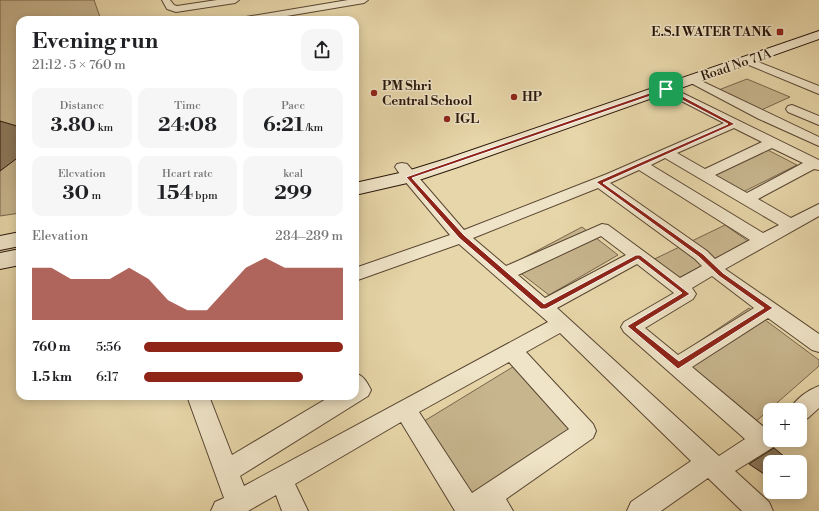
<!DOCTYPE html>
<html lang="en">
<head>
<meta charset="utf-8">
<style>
	body { margin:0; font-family:"Libre Bodoni",serif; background:#f6f6f6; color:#202124; height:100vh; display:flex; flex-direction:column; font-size:15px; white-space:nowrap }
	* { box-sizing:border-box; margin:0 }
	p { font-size:13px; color:#757577 }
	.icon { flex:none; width:22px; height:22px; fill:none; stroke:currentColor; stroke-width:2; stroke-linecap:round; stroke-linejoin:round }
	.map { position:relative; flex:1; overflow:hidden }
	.drawer { position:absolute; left:16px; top:16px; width:343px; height:384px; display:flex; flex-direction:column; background:#fff; border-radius:12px; box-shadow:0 2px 10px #0003 }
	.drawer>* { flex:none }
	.buttons { position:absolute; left:763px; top:403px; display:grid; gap:8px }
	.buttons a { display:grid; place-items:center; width:44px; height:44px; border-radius:8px; background:#fff; box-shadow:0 2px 10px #0003; font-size:20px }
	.pin { position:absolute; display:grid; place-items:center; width:34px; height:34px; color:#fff; margin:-17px; border-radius:8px; box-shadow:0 2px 6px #0006 }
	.round { display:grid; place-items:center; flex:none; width:42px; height:42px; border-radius:12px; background:#f6f6f6 }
	.overview { display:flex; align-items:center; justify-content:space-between; height:68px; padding:0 16px }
	h1 { font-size:22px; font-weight:700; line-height:30px }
	.stats { display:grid; grid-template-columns:repeat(3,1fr); gap:6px; height:68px; padding:4px 16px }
	.stats div { display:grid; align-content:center; border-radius:10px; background:#f6f6f6; text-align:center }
	.stats b { font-size:20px; font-weight:700 }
	.stats small { font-size:11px; font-weight:400 }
	.stats p { font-size:11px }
	.chart { height:112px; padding:8px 16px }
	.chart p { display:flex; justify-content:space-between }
	.chart svg { width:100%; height:72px; margin-top:4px; fill:#8f2418; opacity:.7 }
	ul { padding:0 16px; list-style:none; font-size:13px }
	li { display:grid; grid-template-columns:64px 48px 1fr; align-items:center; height:30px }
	li i { height:10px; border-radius:5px; background:#8f2418 }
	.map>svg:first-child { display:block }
	.green { fill:#c7b58e; stroke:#78654c }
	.building { fill:#8c795d; stroke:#29150a }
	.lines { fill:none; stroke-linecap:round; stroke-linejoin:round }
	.street-casing { stroke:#584532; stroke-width:2 }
	.secondary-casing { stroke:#29150a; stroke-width:2 }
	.street { fill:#efe4c7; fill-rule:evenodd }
	.secondary { fill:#efe4c7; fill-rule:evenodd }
	.route { fill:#8f2418; stroke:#fff; fill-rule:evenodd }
	.poi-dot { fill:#8f2418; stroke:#efe4c7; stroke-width:1.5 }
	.labels { text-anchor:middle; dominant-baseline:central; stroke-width:3; stroke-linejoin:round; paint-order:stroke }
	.far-poi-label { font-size:13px; font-weight:bold; fill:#29150a; stroke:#efe4c7; text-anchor:start }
	.far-street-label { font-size:13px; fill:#29150a; stroke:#efe4c7 }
</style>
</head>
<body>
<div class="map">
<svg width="819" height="511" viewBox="0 0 819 511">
	<rect width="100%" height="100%" fill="#e7d6a9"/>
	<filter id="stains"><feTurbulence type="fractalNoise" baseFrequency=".005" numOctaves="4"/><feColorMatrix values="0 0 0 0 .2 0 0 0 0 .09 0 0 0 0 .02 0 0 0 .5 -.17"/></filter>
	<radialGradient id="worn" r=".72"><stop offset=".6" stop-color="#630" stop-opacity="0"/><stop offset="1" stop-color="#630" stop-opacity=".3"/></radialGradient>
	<g class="green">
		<path d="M0,0H94L101,20H20V213L0,216Z"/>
		<path d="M747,79L790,97L759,111L716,91Z"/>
		<path d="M760,146L797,165L741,193L704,171Z"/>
		<path d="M725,225L748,241L667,285L640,266Z"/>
		<path d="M582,227L618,255L549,295L510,265Z"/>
		<path d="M749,308L819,360V366L745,431L667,363Z"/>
		<path d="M516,365L574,429L470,496L421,423Z"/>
	</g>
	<g class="building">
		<path d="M0,121L20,127V156L0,171Z"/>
		<path d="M774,448L791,462H770V478L749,464Z"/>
	</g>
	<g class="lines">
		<defs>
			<g id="street">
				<path d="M162,0H170L174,5L177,6L217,0H239L235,3L176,12L167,9Z"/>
				<path d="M348,0H368L364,3L263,20H241L246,17Z"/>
				<path d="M748,58L819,86V94L744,63L743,61Z"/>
				<path d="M693,77L819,137V146L759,119L689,82L687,80L689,78Z"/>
				<path d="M666,85L819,160V170L814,169L758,199L791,218L819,204V216L725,269L819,334V352L812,350L768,318L692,367L765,428L770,426V440H780L772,448L735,471L769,502L773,511H742L708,478L661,511H627L631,502L691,461L560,333L526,352L593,424L596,431L593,438L506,499L513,511H455L401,422L295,484L308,511H282L276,495L248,511H211L215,502L224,498L187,396H209L232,455L331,396H355V373C364,376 367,382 371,390L368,396L240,476L244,486L548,322L459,244L355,281V268L450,235L404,180L395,167L397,164L402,163L407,164L464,230L607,174L724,123L662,91L660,89L662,87ZM734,128L762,142L705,169L677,153ZM772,148L803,163L747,193L715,175ZM665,158L779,225L763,233L651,165ZM639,170L750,240L715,259L707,251L610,183ZM598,188L695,259L702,266L680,278L608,225L602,224L506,266L473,238ZM601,236L626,255L545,298L518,275ZM637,264L674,293L624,322L621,327L624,332L745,439L719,456L557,308ZM712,276L754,308L678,355L645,328L693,299L696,294L692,288ZM509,362L569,429L472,493L419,412Z"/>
				<path d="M792,105L819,116V125L788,112L786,109L788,106Z"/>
				<path d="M819,386V408L808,418L800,421V410H790C795,399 808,390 819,386Z"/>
			</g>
			<g id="secondary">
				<path d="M819,31V39L458,167L416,181L355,195V183L404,172L446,159Z"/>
				<path d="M20,232V246L0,250V236Z"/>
				<path d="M20,249V265L0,269V253Z"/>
			</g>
		</defs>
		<use href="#street" class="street-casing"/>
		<use href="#secondary" class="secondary-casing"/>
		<use href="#street" class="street"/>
		<use href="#secondary" class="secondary"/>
	</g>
	<path class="route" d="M664,88H667L735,124L603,183L703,254L723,273L773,308L678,369L627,326L682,293L638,259L546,309H541L459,238L406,177ZM665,91L728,124L596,182L699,257L719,276L764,308L679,361L636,327L690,294L640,255H636L544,304L464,235L412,178Z"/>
	<g class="poi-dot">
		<rect x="776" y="28" width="8" height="8" rx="2"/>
		<circle cx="374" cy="93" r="4"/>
		<circle cx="514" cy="97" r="4"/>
		<circle cx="447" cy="119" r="4"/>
	</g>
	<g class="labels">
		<g class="far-poi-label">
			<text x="772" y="32" text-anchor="end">E.S.I WATER TANK</text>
			<text x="382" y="86">PM Shri<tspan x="382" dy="15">Central School</tspan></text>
			<text x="522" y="97">HP</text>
			<text x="455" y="119">IGL</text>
		</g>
		<g class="far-street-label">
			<text transform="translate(736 65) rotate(-19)">Road No 71A</text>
		</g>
	</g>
	<rect width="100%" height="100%" filter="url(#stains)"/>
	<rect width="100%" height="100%" fill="url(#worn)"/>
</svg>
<div class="buttons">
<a>+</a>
<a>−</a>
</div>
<div class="pin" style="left:666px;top:89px;background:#1e9e55"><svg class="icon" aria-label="arrive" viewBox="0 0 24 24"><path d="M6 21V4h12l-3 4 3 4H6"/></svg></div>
<section class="drawer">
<div class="overview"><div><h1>Evening run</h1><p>21:12 · 5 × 760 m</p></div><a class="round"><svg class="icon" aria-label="share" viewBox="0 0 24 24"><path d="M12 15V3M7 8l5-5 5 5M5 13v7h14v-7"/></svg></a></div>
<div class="stats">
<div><p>Distance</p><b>3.80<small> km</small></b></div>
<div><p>Time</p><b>24:08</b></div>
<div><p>Pace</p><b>6:21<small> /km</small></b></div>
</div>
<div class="stats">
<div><p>Elevation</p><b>30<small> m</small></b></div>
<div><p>Heart rate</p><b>154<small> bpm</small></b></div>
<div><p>kcal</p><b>299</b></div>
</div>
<div class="chart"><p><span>Elevation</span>284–289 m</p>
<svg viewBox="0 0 160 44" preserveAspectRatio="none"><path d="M0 44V12L10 12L20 19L30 19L40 19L50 12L60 19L70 32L80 38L90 38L100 25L110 12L120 6L130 12L140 12L150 12L160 12V44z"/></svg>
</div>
<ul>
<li><b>760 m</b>5:56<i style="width:100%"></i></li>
<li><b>1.5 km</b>6:17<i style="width:80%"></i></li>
</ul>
</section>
</div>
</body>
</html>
